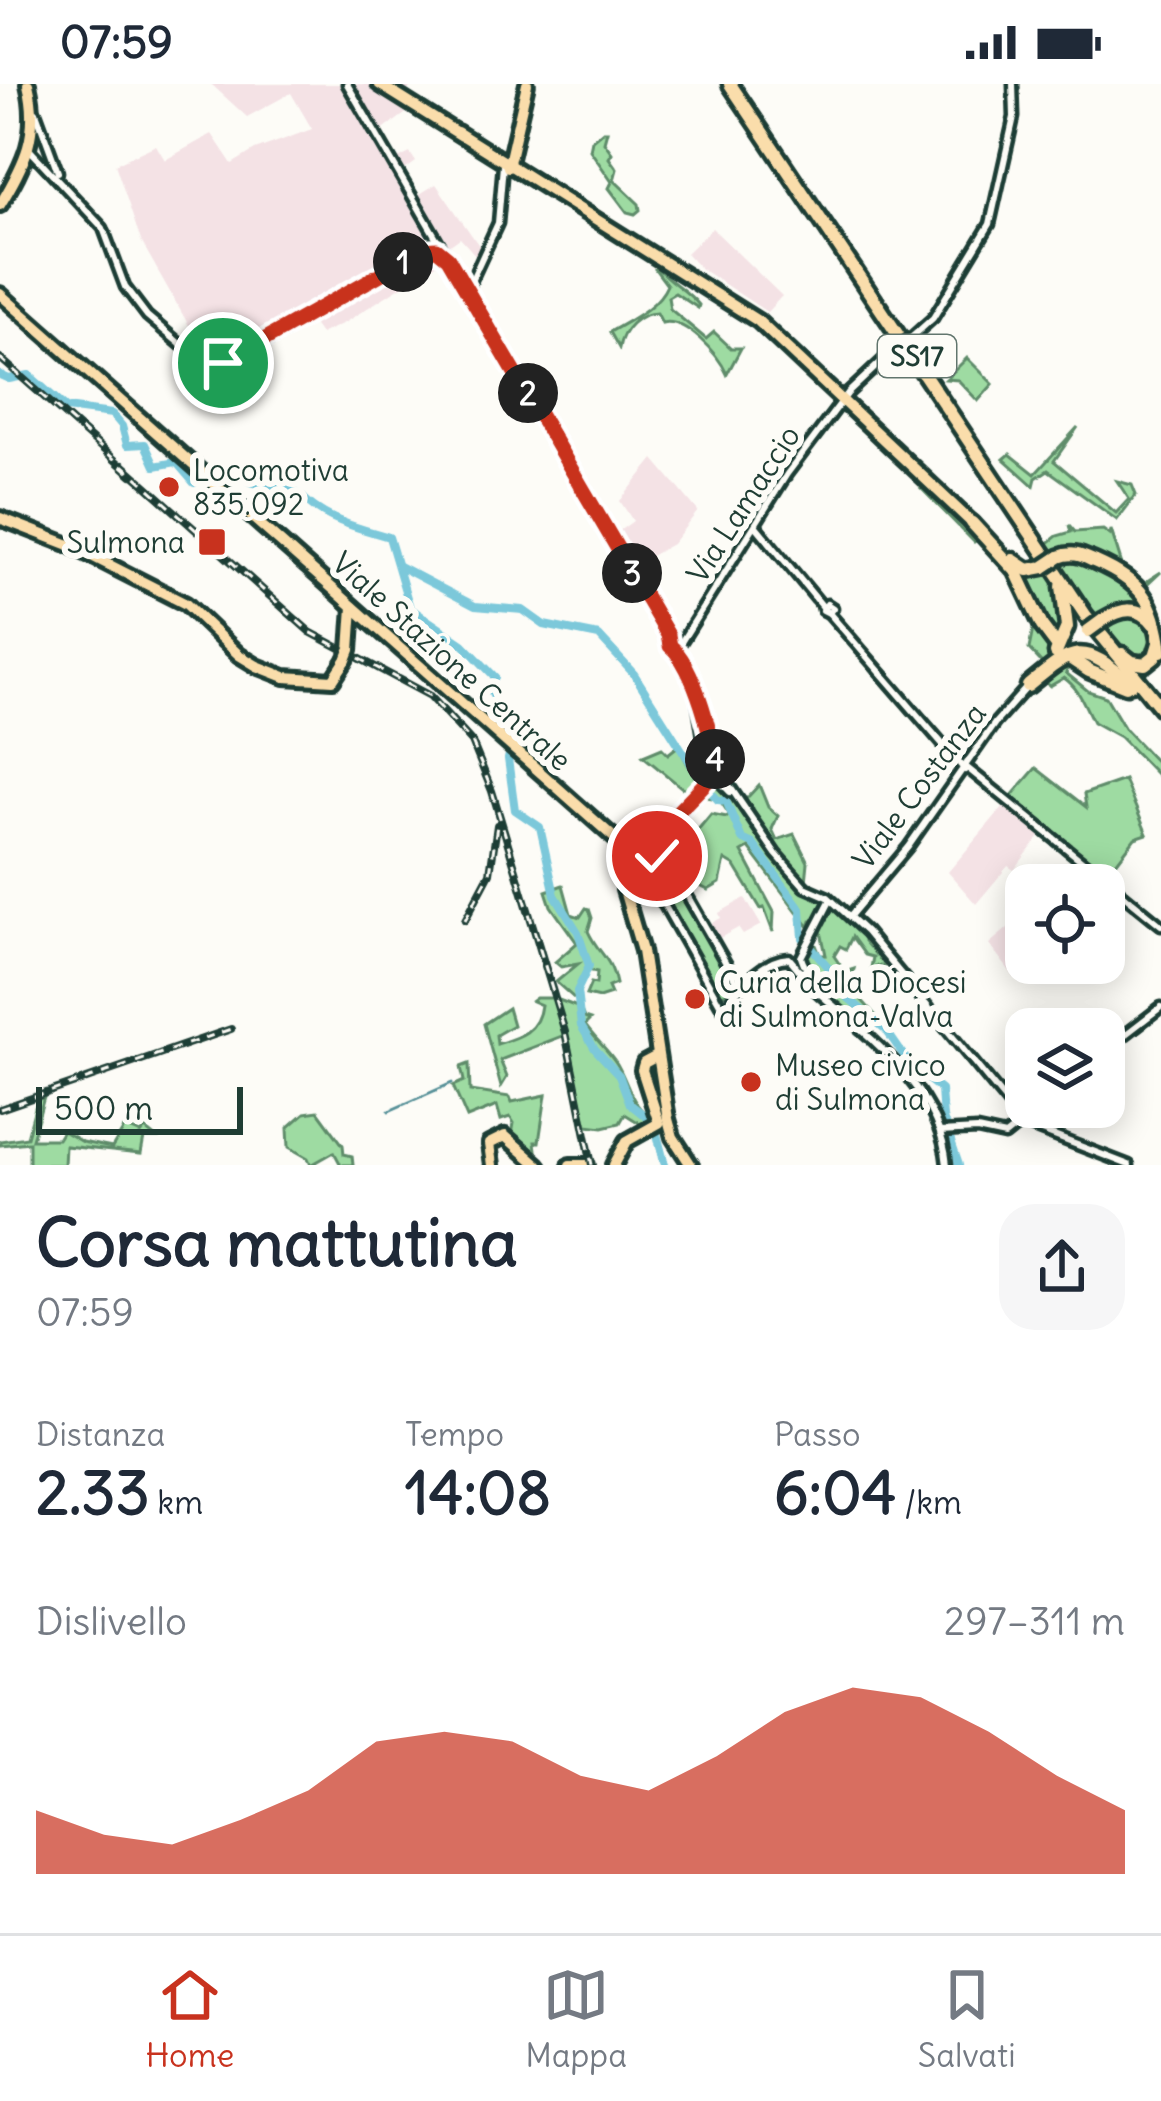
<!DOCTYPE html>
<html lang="it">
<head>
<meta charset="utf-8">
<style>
	body { margin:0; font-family:Delius,sans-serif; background:#f6f6f7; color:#1f2937; height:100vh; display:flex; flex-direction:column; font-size:45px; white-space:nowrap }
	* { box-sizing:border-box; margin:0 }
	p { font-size:39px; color:#747a83 }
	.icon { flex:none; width:66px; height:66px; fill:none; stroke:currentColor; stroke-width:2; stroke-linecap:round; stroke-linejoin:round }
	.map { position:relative; height:1081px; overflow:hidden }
	.drawer { display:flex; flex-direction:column; background:#fff; flex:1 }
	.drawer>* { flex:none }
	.controls { position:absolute; left:1005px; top:780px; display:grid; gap:24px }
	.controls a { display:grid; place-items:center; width:120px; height:120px; border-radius:24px; background:#fff; box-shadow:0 6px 30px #0003; font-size:60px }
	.scale { position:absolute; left:36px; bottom:30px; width:207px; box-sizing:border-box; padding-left:12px; border:6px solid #1f3d34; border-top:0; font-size:33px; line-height:42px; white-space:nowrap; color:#1f3d34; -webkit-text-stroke:9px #fdfcf7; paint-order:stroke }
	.pin { position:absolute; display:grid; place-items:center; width:102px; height:102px; color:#fff; margin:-51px; border:6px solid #fff; border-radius:50%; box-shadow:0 3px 12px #0007 }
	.km { position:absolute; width:60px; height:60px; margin:-30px; border-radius:50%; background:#222; color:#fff; font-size:33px; line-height:60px; text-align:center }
	.round { display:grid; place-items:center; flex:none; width:126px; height:126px; border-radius:36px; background:#f6f6f7 }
	.head { display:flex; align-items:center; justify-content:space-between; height:204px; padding:0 36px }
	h1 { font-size:66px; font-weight:700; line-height:90px }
	.metrics { display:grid; grid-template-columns:repeat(3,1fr); gap:18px; height:204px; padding:12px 36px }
	.metrics div { display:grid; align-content:center }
	.metrics b { font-size:60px; font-weight:700 }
	.metrics small { font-size:33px; font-weight:400 }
	.metrics p { font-size:33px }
	.chart { height:336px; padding:24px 36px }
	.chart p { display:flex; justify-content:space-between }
	.chart svg { width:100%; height:216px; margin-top:12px; fill:#c8321e; opacity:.7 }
	.status { display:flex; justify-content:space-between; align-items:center; height:84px; padding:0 60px; background:#fff; direction:ltr }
	.status svg { height:33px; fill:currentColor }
	.menu { display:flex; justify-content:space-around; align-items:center; height:168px; border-top:3px solid #e0e1e3; background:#fff; font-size:33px; color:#747a83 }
	.menu a { display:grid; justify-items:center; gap:6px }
	.menu .current { color:#c8321e }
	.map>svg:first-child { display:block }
	.built { fill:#f4e2e5 }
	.green { fill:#9edba2; stroke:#5e8c6b; stroke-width:3 }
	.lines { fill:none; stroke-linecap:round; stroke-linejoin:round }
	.stream { stroke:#569098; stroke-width:3 }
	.river { stroke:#7bc8da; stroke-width:8 }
	.minor-casing { stroke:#1f3d34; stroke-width:15 }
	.major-casing { stroke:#1f3d34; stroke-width:20 }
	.highway-casing { stroke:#1f3d34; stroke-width:21 }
	.minor { stroke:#fdfcf7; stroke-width:6 }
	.major { stroke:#faddab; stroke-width:10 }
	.highway { stroke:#faddab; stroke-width:12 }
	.rail-casing { stroke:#1f3d34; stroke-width:8 }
	.rail { stroke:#fdfcf7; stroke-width:3; stroke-dasharray:9; stroke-linecap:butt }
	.minor-bridge-casing { stroke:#1f3d34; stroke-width:15; stroke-linecap:butt }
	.major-bridge-casing { stroke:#1f3d34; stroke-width:20; stroke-linecap:butt }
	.highway-bridge-casing { stroke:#1f3d34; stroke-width:21; stroke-linecap:butt }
	.minor-bridge { stroke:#fdfcf7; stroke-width:6 }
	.major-bridge { stroke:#faddab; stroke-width:10 }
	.highway-bridge { stroke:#faddab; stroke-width:12 }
	.route-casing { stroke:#fff; stroke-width:24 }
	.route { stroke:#c8321e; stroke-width:15 }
	.poi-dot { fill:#c8321e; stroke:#fdfcf7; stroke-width:4.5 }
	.labels { text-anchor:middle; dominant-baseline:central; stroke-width:12; stroke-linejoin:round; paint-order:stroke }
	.shield { fill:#fdfcf7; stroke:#62766e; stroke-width:3 }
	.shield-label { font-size:27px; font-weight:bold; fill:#1f3d34 }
	.poi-label { font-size:30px; fill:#1f3d34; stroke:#fdfcf7; text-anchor:start }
	.street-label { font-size:30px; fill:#1f3d34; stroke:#fdfcf7 }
</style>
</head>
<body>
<div class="status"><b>07:59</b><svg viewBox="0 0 49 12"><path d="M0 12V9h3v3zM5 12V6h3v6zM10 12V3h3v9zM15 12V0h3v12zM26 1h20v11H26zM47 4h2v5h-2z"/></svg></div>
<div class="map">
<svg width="1161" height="1081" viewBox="0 0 1161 1081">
	<rect width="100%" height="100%" fill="#fdfcf7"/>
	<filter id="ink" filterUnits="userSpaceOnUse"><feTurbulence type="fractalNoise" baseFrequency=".00833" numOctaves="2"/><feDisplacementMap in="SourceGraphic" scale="24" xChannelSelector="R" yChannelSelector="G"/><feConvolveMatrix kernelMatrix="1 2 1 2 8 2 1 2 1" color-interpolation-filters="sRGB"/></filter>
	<g filter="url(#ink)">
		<g class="built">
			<path d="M211,0H412L405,12L417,21L378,50L394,77L410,69L416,78L402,88L415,113L436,100L482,166L478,174L460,154L446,164L449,172L344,239L320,250L310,236L238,278L213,284L141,157L115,80L156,61L165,76L212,50L232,80L255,66L312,45L291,9L247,33Z"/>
			<path d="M712,144L782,212L767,228L700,184L686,169Z"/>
			<path d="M654,375L698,427L672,460L631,483L612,452L633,437L620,417Z"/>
			<path d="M1004,722L1042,750L1014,786L1008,782L976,820L948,788Z"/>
			<path d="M745,814L761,841L743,851L738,844L716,856L708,841L721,834L719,829Z"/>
			<path d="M1021,833L1026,837V879H1031L1015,894L989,860Z"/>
		</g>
		<g class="green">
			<path d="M603,47H607L604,58L612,69L609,74L617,85L614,96L639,120L640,126L635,130L627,128L609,104L612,98L590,66L592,56Z"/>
			<path d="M657,183C671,200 685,204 699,221L698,224L675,209L668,213L670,225L706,255L714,248L731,264H741L727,290C718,270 685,233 662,239L657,229C638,229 622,246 619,264L610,248C630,236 658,223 667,201L655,185Z"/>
			<path d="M967,274L993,300L978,317L958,296L946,295Z"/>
			<path d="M1078,343L1054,377L1116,429L1129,415L1117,397L1132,401L1136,411L1117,436L1048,386L1036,394L1034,402L1004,375L1010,370L1035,390Z"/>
			<path d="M928,398C960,429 1002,461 1025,500C1036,520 1040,541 1054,559L1027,499L986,453C1016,476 1011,489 1051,484C1072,524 1069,554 1038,587L1041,578L1029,565L1036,530L1019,500L980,453L974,458L921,404Z"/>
			<path d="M1069,441L1075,448L1103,446L1110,451L1111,446L1122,481L1144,499L1161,488L1146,502L1161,527V544L1148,513L1078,468L1055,473L1047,460L1057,452L1071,448Z"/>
			<path d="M1067,470L1136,502L1149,531L1117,530L1147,534L1157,557L1144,578C1104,561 1082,512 1058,476Z"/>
			<path d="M1066,572L1076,585L1068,584L1066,589L1088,607L1106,613L1125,645L1161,683V695L1120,653L1093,638C1084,621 1080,605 1064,594L1050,602L1043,597Z"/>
			<path d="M678,662L694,692L707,689L710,692L692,712L643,672L662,664L668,670Z"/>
			<path d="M1036,684L1086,723L1084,710L1124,696L1147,750L1135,754L1106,792L1009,715Z"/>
			<path d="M714,695L740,716L747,714L759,701L768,723L778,732L772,745L777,756L794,750L808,778L806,798L773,767L799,801L827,815L817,837H811L809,843L749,764L742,768L774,828L773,848L764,824L761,825L735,782L725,776L720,799L708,806L688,796L677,776L683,771L682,765L711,730L727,733L729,730L719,715L706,713V707Z"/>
			<path d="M651,778L650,783L659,791L656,798L659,805L677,795L737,903L718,913L646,784Z"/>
			<path d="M563,801L571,830L580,833L586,824L589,825L592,834L588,847C599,871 610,871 616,900L608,903L611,910L599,914L586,911L591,899L596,900L597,888L587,886L575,915L556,898L578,880L561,883L555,878L577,859L551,822L546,807Z"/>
			<path d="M832,817L866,851L864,857L883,879L887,877L884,882H876L874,890L870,889L873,873L865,871L852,853L846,865L840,862L834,872L845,888L854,885L852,892L845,888L841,893L877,933L864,944L833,919L803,873L810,859L816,861L820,871H826L821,847Z"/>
			<path d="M536,914H554L565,951L500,976L507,993L501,1003L484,940L508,924L513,941L496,951L497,960C520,953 538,948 541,921L532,917Z"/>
			<path d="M556,915L580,924L584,934L590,936L585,941C595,955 609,967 617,980C632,1007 628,1018 656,1038L646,1043L625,1030L620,1039L603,1043L587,1041Z"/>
			<path d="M469,980L470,1007L510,1013L512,1018L546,1011L539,1058H535L537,1074L512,1051L514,1039L510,1033L501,1036L497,1022L467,1034L453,1002L464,997L461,983Z"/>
			<path d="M44,1013L32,1055H58L63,1047L82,1058L112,1064L125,1043L141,1050L145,1045L156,1054H144L141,1070L65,1062L64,1081H29V1058L0,1061V1057L27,1053L37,1016Z"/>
			<path d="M318,1027L343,1061L344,1070L352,1072L353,1081H341L334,1068L311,1081L308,1074L289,1063L288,1044L305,1029Z"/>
		</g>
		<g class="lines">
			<path class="stream" d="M389,1027L452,999"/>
			<g class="river">
				<path d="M0,291L9,295L29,291L66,324L112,330L122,342L127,361L145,360L155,382L176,378L194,399L233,385C259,410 267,394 294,408C303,412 309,420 317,425C337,439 368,447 389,453L410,524L463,560L495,593L490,606L514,649L508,675L515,726L540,743L555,811L578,848L589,882L577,907L581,942L595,965L619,991L630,1020L654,1039L665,1081"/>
				<path d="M399,482L475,522L523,526L544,541L599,552L634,590L703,699L718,716L726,717L742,755L753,760L801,825L803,854L830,885L840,907L886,946L911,982L941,1006L943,1034L959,1081"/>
			</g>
			<defs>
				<g id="minor">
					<path d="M347,0L670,557"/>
					<path d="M36,28L58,88"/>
					<path d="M30,66L103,144L125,203L147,232L199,276L214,280L236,275L423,166L442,167"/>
					<path d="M467,206L498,139L503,81"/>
					<path d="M912,253L933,234L990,140L1014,33L1013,0"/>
					<path d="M756,442L823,523"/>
					<path d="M827,520L833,524L829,529L823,526Z"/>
					<path d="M829,529L965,686"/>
					<path d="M676,554L680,560L674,565L669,559Z"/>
					<path d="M680,560L787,390L848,309L897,263"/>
					<path d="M674,565L680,570L698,615"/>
					<path d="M697,614L708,685L730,708"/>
					<path d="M704,635L726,697L776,770L805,803L828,813L866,848L1024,1039"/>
					<path d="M966,683L1161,841"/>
					<path d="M639,770L694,714"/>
					<path d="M646,773L670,770L680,799L739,902"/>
					<path d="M646,789L723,925C740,905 761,875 789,874C800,886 808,900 820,910C873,956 940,1006 947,1081"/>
					<path d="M850,832L908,763L995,639L1027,603"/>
					<path d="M826,913C820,896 806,891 801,873L830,817"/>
					<path d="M1104,967L1161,923"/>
					<path d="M1023,1040L1129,1081"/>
					<path d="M940,1048L977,1046L1005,1052L1041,1023"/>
				</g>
				<g id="major">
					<path d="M379,0L462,52"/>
					<path d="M457,48L758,237L972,439"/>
					<path d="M508,83L527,0"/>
					<path d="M0,121C25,79 40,50 28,0"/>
					<path d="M0,210L637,774"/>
					<path d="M0,434L72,462L186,520L239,571L257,582L285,593L333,596L346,576"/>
					<path d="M350,566L353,523"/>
					<path d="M644,770L645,776L639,777L638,771Z"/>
					<path d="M640,778L646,789L626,800L624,806L642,867L668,1035L673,1053L691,1081"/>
					<path d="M492,1081L489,1060L505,1052L538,1081"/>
					<path d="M570,1081H587"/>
					<path d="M614,1081L627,1057L659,1039L642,986L644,979L657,972"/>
				</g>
				<g id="highway">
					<path d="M730,0L1086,532L1161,624"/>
					<path d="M972,439L1016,487L1042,542L1057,562"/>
					<path d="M1059,473C1074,467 1082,472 1096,478C1142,498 1155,518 1161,567"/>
					<path d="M1013,476L1028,486L1044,483"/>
					<path d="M1103,536C1122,524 1139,521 1154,540"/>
					<path d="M1056,569L1067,543L1062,502"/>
					<path d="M1122,570L1132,578L1145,580L1155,572L1159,559"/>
					<path d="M1068,573L1089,587L1126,602"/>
					<path d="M1028,602C1075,563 1082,557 1131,600"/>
				</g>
			</defs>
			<use href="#minor" class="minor-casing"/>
			<use href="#major" class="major-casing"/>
			<use href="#highway" class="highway-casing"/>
			<use href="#minor" class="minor"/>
			<use href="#major" class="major"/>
			<use href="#highway" class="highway"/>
			<defs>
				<g id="rail">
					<path d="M0,274L132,391"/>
					<path d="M123,381L310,548L430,612L472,658L492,707L565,948L592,1081"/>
					<path d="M465,836L490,789L497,741"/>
					<path d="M0,1025L231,945"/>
				</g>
			</defs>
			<use href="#rail" class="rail-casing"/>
			<use href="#rail" class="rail"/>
			<defs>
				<g id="minor-bridge">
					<path d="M897,263L912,253"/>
					<path d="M694,714L714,690L711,658"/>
				</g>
				<path id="major-bridge" d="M346,576L350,566"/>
				<g id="highway-bridge">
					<path d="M1044,483L1059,473"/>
					<path d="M1088,547L1103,536"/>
				</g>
			</defs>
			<use href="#minor-bridge" class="minor-bridge-casing"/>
			<use href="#major-bridge" class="major-bridge-casing"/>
			<use href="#highway-bridge" class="highway-bridge-casing"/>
			<use href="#minor-bridge" class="minor-bridge"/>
			<use href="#major-bridge" class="major-bridge"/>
			<use href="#highway-bridge" class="highway-bridge"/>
		</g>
	</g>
	<g class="lines" filter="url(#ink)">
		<defs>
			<path id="route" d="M223,279L423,166L437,165L448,174L668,551L670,562C693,579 717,661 714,690L644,763L646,773L657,772"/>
		</defs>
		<use href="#route" class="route-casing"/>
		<use href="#route" class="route"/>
	</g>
	<g class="poi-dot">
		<circle cx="169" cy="403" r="12"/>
		<rect x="197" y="443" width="30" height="30" rx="6"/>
		<circle cx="695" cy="915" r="12"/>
		<circle cx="751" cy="998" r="12"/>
	</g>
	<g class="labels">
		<rect class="shield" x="878" y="251" width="78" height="42" rx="9"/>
		<g class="shield-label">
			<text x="917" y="272">SS17</text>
		</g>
		<g class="poi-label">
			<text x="193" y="386">Locomotiva<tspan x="193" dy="34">835.092</tspan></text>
			<text x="185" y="458" text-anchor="end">Sulmona</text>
			<text x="719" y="898">Curia della Diocesi<tspan x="719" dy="34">di Sulmona-Valva</tspan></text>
			<text x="775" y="981">Museo civico<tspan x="775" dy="34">di Sulmona</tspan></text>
		</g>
		<g class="street-label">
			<text transform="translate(743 420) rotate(-57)">Via Lamaccio</text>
			<text transform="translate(452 577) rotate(42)">Viale Stazione Centrale</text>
			<text transform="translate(919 702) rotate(-53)">Viale Costanza</text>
		</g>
	</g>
</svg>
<div class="controls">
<a><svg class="icon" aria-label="locate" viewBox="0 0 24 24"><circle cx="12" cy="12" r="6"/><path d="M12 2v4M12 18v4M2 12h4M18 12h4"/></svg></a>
<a><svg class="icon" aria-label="layers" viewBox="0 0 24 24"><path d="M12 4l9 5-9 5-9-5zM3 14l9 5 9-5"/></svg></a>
</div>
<div class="scale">500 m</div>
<div class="pin" style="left:223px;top:279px;background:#1e9e55"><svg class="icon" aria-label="arrive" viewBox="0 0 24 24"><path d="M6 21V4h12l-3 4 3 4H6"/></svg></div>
<div class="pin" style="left:657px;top:772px;background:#d93025"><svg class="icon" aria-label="check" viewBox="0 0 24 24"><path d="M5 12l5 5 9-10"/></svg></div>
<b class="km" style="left:403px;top:178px">1</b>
<b class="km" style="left:528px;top:309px">2</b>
<b class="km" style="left:632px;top:489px">3</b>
<b class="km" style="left:715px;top:675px">4</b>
</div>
<section class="drawer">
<div class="head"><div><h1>Corsa mattutina</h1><p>07:59</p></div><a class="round"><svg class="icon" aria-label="share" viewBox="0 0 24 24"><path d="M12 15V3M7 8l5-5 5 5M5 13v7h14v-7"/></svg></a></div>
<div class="metrics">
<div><p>Distanza</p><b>2.33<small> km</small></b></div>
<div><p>Tempo</p><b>14:08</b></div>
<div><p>Passo</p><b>6:04<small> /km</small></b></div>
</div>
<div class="chart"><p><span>Dislivello</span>297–311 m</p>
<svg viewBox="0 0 160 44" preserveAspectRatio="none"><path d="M0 44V31L10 36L20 38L30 33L40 27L50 17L60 15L70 17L80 24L90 27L100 20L110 11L120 6L130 8L140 15L150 24L160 31V44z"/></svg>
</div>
</section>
<nav class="menu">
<a class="current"><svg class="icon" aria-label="home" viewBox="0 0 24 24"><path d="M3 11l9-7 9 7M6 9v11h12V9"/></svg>Home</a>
<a><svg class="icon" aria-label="map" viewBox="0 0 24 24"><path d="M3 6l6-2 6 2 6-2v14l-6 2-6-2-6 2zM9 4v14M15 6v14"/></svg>Mappa</a>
<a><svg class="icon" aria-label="saved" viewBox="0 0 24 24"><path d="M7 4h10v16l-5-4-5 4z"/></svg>Salvati</a>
</nav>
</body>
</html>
